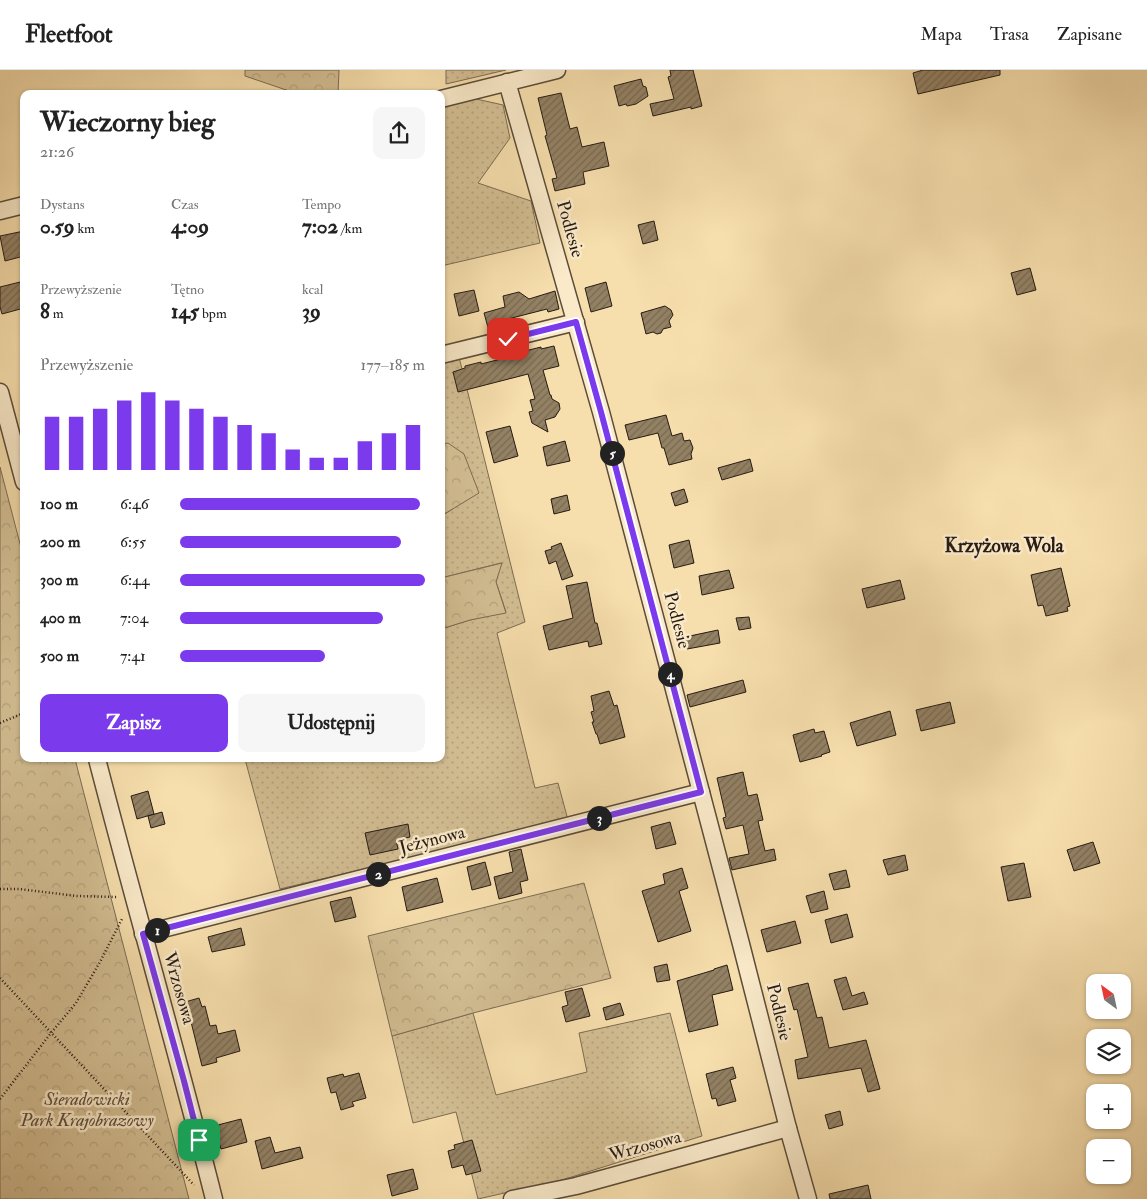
<!DOCTYPE html>
<html lang="pl">
<head>
<meta charset="utf-8">
<style>
	body { margin:0; font-family:"IM FELL Double Pica",serif; background:#f6f6f6; color:#222; height:100vh; display:flex; flex-direction:column; font-size:19px; white-space:nowrap }
	* { box-sizing:border-box; margin:0 }
	p { font-size:16px; color:#767676 }
	.icon { flex:none; width:28px; height:28px; fill:none; stroke:currentColor; stroke-width:2; stroke-linecap:round; stroke-linejoin:round }
	.map { position:relative; flex:1; overflow:hidden }
	.panel { position:absolute; left:20px; top:20px; width:425px; height:672px; display:flex; flex-direction:column; background:#fff; border-radius:10px; box-shadow:0 1px 4px #0004 }
	.panel>* { flex:none }
	.needle { width:32px; rotate:327deg }
	.fabs { position:absolute; left:1086px; top:904px; display:grid; gap:10px }
	.fabs a { display:grid; place-items:center; width:45px; height:45px; border-radius:10px; background:#fff; box-shadow:0 1px 4px #0004; font-size:25px }
	.pin { position:absolute; display:grid; place-items:center; width:42px; height:42px; color:#fff; margin:-21px; border-radius:10px; box-shadow:0 2px 8px #0006 }
	.km { position:absolute; width:25px; height:25px; margin:-12px; border-radius:50%; background:#222; color:#fff; font-size:14px; line-height:25px; text-align:center }
	.round { display:grid; place-items:center; flex:none; width:52px; height:52px; border-radius:10px; background:#f6f6f6 }
	.head { display:flex; align-items:center; justify-content:space-between; height:85px; padding:0 20px }
	h1 { font-size:28px; font-weight:800; line-height:38px }
	.metrics { display:grid; grid-template-columns:repeat(3,1fr); gap:8px; height:85px; padding:5px 20px }
	.metrics div { display:grid; align-content:center }
	.metrics b { font-size:21px; font-weight:800 }
	.metrics small { font-size:14px; font-weight:400 }
	.metrics p { font-size:14px }
	.chart { height:140px; padding:10px 20px }
	.chart p { display:flex; justify-content:space-between }
	.chart svg { width:100%; height:90px; margin-top:5px; stroke:#7c3aed; stroke-width:6 }
	.action { display:flex; gap:10px; margin-top:auto; padding:10px 20px }
	.action a { flex:1; height:58px; border-radius:10px; background:#7c3aed; color:#fff; font-size:20px; font-weight:800; line-height:58px; text-align:center }
	.action a+a { background:#f6f6f6; color:#222 }
	ul { padding:0 20px; list-style:none; font-size:16px }
	li { display:grid; grid-template-columns:80px 60px 1fr; align-items:center; height:38px }
	li i { height:12px; border-radius:6px; background:#7c3aed }
	header { display:flex; align-items:center; gap:30px; box-sizing:border-box; height:70px; padding:0 25px; background:#fff; border-bottom:1px solid #e0e0e0 }
	header strong { font-size:24px }
	nav { display:flex; gap:28px; margin-inline-start:auto; font-size:18px }
	.map>svg:first-child { display:block }
	.green { fill:url(#green-dots); stroke:#7c6c54 }
	.forest { fill:url(#forest-crowns); stroke:#7c6c54 }
	.building { fill:url(#building-hatch); stroke:#261b14 }
	.lines { fill:none; stroke-linecap:round; stroke-linejoin:round }
	.minor-casing { stroke:#5a4c3a; stroke-width:19 }
	.path { stroke:#261b14; stroke-width:2.5; stroke-dasharray:1 2.5; stroke-linecap:butt }
	.minor { stroke:#faeaca; stroke-width:16 }
	.route-casing { stroke:#fff; stroke-width:10 }
	.route { stroke:#7c3aed; stroke-width:6 }
	.labels { text-anchor:middle; dominant-baseline:central; stroke-width:5; stroke-linejoin:round; paint-order:stroke }
	.street-label { font-size:18px; fill:#261b14; stroke:#faeaca }
	.park-label { font-size:18px; font-style:italic; fill:#5a4c3a; stroke:#faeaca }
	.neighbourhood-label { font-size:19px; font-weight:bold; fill:#261b14; stroke:#faeaca }
</style>
</head>
<body>
<header>
<strong>Fleetfoot</strong>
<nav><a>Mapa</a><a>Trasa</a><a>Zapisane</a></nav>
</header>
<div class="map">
<svg width="1147" height="1129" viewBox="0 0 1147 1129">
	<defs>
		<pattern id="green-dots" width="8" height="8" patternUnits="userSpaceOnUse" patternTransform="scale(1.25)"><rect width="8" height="8" fill="#d3be93"/><path d="M2 2h.1M6 6h.1" fill="none" stroke="#b5a37e" stroke-width="1.8" stroke-linecap="round"/></pattern>
		<pattern id="forest-crowns" width="20" height="18" patternUnits="userSpaceOnUse" patternTransform="scale(1.25)"><rect width="20" height="18" fill="#d3be93"/><path d="M2 6a3 3 0 1 1 6 0M12 15a3 3 0 1 1 6 0" fill="none" stroke="#b5a37e"/></pattern>
		<pattern id="building-hatch" width="6" height="6" patternUnits="userSpaceOnUse" patternTransform="scale(1.25)"><rect width="6" height="6" fill="#938164"/><path d="M-1 1l2-2M0 6l6-6M5 7l2-2" fill="none" stroke="#786951"/></pattern>
	</defs>
	<rect width="100%" height="100%" fill="#f7dfad"/>
	<filter id="stains"><feTurbulence type="fractalNoise" baseFrequency=".004" numOctaves="4"/><feColorMatrix values="0 0 0 0 .2 0 0 0 0 .09 0 0 0 0 .02 0 0 0 .5 -.17"/></filter>
	<radialGradient id="worn" r=".72"><stop offset=".6" stop-color="#630" stop-opacity="0"/><stop offset="1" stop-color="#630" stop-opacity=".3"/></radialGradient>
	<g class="green">
		<path d="M446,0H506L446,14Z"/>
		<path d="M472,28L503,35L510,68L478,113L531,131L540,173L441,196V37Z"/>
		<path d="M459,287L525,552L497,563L535,718L558,713L568,750L280,819L245,689H441V559L470,550L506,542L496,512L501,493L441,508V446L453,439L448,374L441,375V291Z"/>
		<path d="M473,943L496,1025L587,1002L579,963L670,943L702,1066L562,1110L478,1129L456,1042L413,1053L392,966Z"/>
	</g>
	<g class="forest">
		<path d="M245,0H339L338,24H298L245,6Z"/>
		<path d="M448,373L464,384L479,423L441,446V375Z"/>
		<path d="M0,397L24,489V689H75L189,1129H0Z"/>
		<path d="M502,493L496,512L506,543L470,550L441,559V508Z"/>
		<path d="M584,813L611,908L473,943L392,966L368,866Z"/>
	</g>
	<g class="building">
		<path d="M670,0H693L702,36L691,39V37L653,46L650,34L674,29L668,7L671,6Z"/>
		<path d="M923,0H1000V5L918,24L913,3Z"/>
		<path d="M641,9L643,16L646,17L648,26L636,34L627,36L626,34L619,36L614,16Z"/>
		<path d="M561,23L570,59L577,57L582,77L604,72L609,96L583,102L585,114L555,121L552,109L557,108L545,66L547,65L538,28Z"/>
		<path d="M654,151L658,170L643,174L638,155Z"/>
		<path d="M24,161V186L5,191L0,166Z"/>
		<path d="M1030,198L1036,220L1017,225L1011,203Z"/>
		<path d="M24,211V238L2,244L0,237V217Z"/>
		<path d="M606,212L612,236L591,242L585,218Z"/>
		<path d="M474,220L479,241L459,246L454,224Z"/>
		<path d="M555,221L559,239L548,242L547,239L508,249L510,256L489,261L484,243L505,237L503,226L519,222L529,229Z"/>
		<path d="M665,236L671,240L673,245L669,251L671,257L663,259L661,263L657,264L653,262L646,264L641,243Z"/>
		<path d="M554,276L559,296L543,300L550,325H551L552,329L559,333L560,339L555,347L545,350L548,362L532,353L529,342L533,341L530,330L535,329L528,304L458,322L453,302L465,298V296L481,292V294L525,283V281L541,277V279Z"/>
		<path d="M666,345L672,366L682,363L684,371L690,370L693,378L691,384L692,389L669,395L664,378H662L658,363L629,370L625,355Z"/>
		<path d="M510,356L518,386L494,393L486,362Z"/>
		<path d="M565,371L570,391L547,396L543,377Z"/>
		<path d="M750,389L753,401L722,410L718,398Z"/>
		<path d="M684,419L688,432L675,436L671,423Z"/>
		<path d="M567,425L570,440L554,444L551,429Z"/>
		<path d="M689,470L694,493L674,498L669,475Z"/>
		<path d="M561,473L573,506L562,510L556,491L549,494L545,481L552,479L551,477Z"/>
		<path d="M1061,498L1070,536L1067,537L1068,541L1046,546L1043,535L1038,536L1031,505Z"/>
		<path d="M729,500L734,518L702,525L699,506Z"/>
		<path d="M900,510L905,529L867,538L862,519Z"/>
		<path d="M587,512L595,553H597L602,574L589,577L588,571L549,580L543,556L573,548L566,516Z"/>
		<path d="M749,547L751,558L739,560L736,548Z"/>
		<path d="M718,560L720,573L687,579L685,567Z"/>
		<path d="M743,610L746,622L690,637L687,625Z"/>
		<path d="M609,621L614,636L617,635L625,667L600,674L597,664H596L592,652H594L591,642L594,641L591,626Z"/>
		<path d="M950,632L955,653L921,661L916,640Z"/>
		<path d="M890,641L896,665L857,676L850,653Z"/>
		<path d="M814,659L815,663L824,661L830,682L821,685L822,686L800,692L793,665Z"/>
		<path d="M743,702L748,726L757,724L763,750L758,751L765,781L774,779L776,790L732,800L729,788L749,784L743,755L726,759L723,748L726,747L717,708Z"/>
		<path d="M148,721L154,744L137,749L131,726Z"/>
		<path d="M162,742L165,754L151,758L148,746Z"/>
		<path d="M670,752L676,774L656,779L651,757Z"/>
		<path d="M408,754L410,767L396,770L398,779L370,785L365,763Z"/>
		<path d="M1093,772L1100,793L1074,801L1067,780Z"/>
		<path d="M521,779L528,810L520,812L522,823L499,829L494,807L513,802L509,782Z"/>
		<path d="M905,785L908,800L888,805L883,790Z"/>
		<path d="M485,792L491,815L472,820L467,797Z"/>
		<path d="M1024,793L1031,827L1008,831L1001,797Z"/>
		<path d="M682,798L688,818L679,821L691,861L658,872L642,821L665,814L663,804Z"/>
		<path d="M846,800L850,817L834,820L829,804Z"/>
		<path d="M437,808L443,832L407,841L402,817Z"/>
		<path d="M824,821L828,839L811,843L806,826Z"/>
		<path d="M351,827L356,847L335,852L330,832Z"/>
		<path d="M847,844L853,867L831,873L825,850Z"/>
		<path d="M795,851L801,873L767,882L761,860Z"/>
		<path d="M241,858L245,875L212,882L208,867Z"/>
		<path d="M667,894L670,910L657,912L654,897Z"/>
		<path d="M727,895L733,920L712,925L718,955L689,962L677,911L714,900V899Z"/>
		<path d="M846,907L852,926L864,922L868,934L843,940L834,910Z"/>
		<path d="M808,913L817,948L822,947L829,978L866,970L880,1019L868,1022L861,998L798,1009L795,990L808,987L797,939L794,940L788,918Z"/>
		<path d="M582,918L590,946L566,952L562,937L568,935L565,922Z"/>
		<path d="M199,928L202,937L205,936L210,956L216,955L218,964L235,960L240,981L216,988L217,992L202,996L190,948H189L185,932Z"/>
		<path d="M620,933L624,945L606,950L603,938Z"/>
		<path d="M733,997L736,1008L730,1010L736,1031L718,1036L716,1028L712,1029L706,1004Z"/>
		<path d="M359,1003L366,1028L352,1032L354,1036L341,1040L336,1022L331,1023L327,1008L343,1004L344,1007Z"/>
		<path d="M840,1041L843,1055L829,1059L825,1045Z"/>
		<path d="M241,1049L247,1072L221,1079L214,1056Z"/>
		<path d="M270,1067L275,1083L300,1077L303,1088L262,1099L255,1071Z"/>
		<path d="M472,1070L481,1101L466,1105L463,1095L452,1098L448,1081L455,1079L454,1075Z"/>
		<path d="M413,1099L418,1119L392,1126L387,1105Z"/>
		<path d="M868,1115L871,1129H830L829,1124Z"/>
	</g>
	<g class="lines">
		<defs>
			<g id="minor">
				<path d="M507,12L601,342L741,874L788,1058L808,1129"/>
				<path d="M441,29L557,0"/>
				<path d="M0,141L24,135"/>
				<path d="M441,285L576,252"/>
				<path d="M0,322L24,412"/>
				<path d="M97,689C135,836 177,982 214,1129"/>
				<path d="M143,864L701,722"/>
				<path d="M512,1129L576,1116L788,1058"/>
			</g>
		</defs>
		<use href="#minor" class="minor-casing"/>
		<g class="path">
			<path d="M0,653L24,643"/>
			<path d="M0,819H19L77,826L117,827"/>
			<path d="M0,908L194,1115"/>
			<path d="M0,1029L51,963L76,933L100,892L123,847"/>
		</g>
		<use href="#minor" class="minor"/>
	</g>
	<g class="lines">
		<defs>
			<path id="route" d="M199,1070L184,1011L143,864L701,722L601,342L576,252L508,269"/>
		</defs>
		<use href="#route" class="route-casing"/>
		<use href="#route" class="route"/>
	</g>
	<g class="labels">
		<g class="street-label">
			<text transform="translate(570 159) rotate(74)">Podlesie</text>
			<text transform="translate(677 550) rotate(75)">Podlesie</text>
			<text transform="translate(432 770) rotate(-14)">Jeżynowa</text>
			<text transform="translate(179 918) rotate(74)">Wrzosowa</text>
			<text transform="translate(779 942) rotate(76)">Podlesie</text>
			<text transform="translate(645 1076) rotate(-15)">Wrzosowa</text>
		</g>
		<g class="park-label">
			<text x="87" y="1029">Sieradowicki<tspan x="87" dy="21">Park Krajobrazowy</tspan></text>
		</g>
		<g class="neighbourhood-label">
			<text x="1004" y="476">Krzyżowa Wola</text>
		</g>
	</g>
	<rect width="100%" height="100%" filter="url(#stains)"/>
	<rect width="100%" height="100%" fill="url(#worn)"/>
</svg>
<div class="fabs">
<a><svg class="needle" viewBox="-14 -14 28 28"><path d="M0-13l5 13h-10z" fill="#e53935"/><path d="M0 13l5-13h-10z" fill="#767676"/></svg></a>
<a><svg class="icon" aria-label="layers" viewBox="0 0 24 24"><path d="M12 4l9 5-9 5-9-5zM3 14l9 5 9-5"/></svg></a>
<a>+</a>
<a>−</a>
</div>
<div class="pin" style="left:199px;top:1070px;background:#1e9e55"><svg class="icon" aria-label="arrive" viewBox="0 0 24 24"><path d="M6 21V4h12l-3 4 3 4H6"/></svg></div>
<div class="pin" style="left:508px;top:269px;background:#d93025"><svg class="icon" aria-label="check" viewBox="0 0 24 24"><path d="M5 12l5 5 9-10"/></svg></div>
<b class="km" style="left:157px;top:860px">1</b>
<b class="km" style="left:378px;top:804px">2</b>
<b class="km" style="left:599px;top:748px">3</b>
<b class="km" style="left:670px;top:604px">4</b>
<b class="km" style="left:612px;top:383px">5</b>
<section class="panel">
<div class="head"><div><h1>Wieczorny bieg</h1><p>21:26</p></div><a class="round"><svg class="icon" aria-label="share" viewBox="0 0 24 24"><path d="M12 15V3M7 8l5-5 5 5M5 13v7h14v-7"/></svg></a></div>
<div class="metrics">
<div><p>Dystans</p><b>0.59<small> km</small></b></div>
<div><p>Czas</p><b>4:09</b></div>
<div><p>Tempo</p><b>7:02<small> /km</small></b></div>
</div>
<div class="metrics">
<div><p>Przewyższenie</p><b>8<small> m</small></b></div>
<div><p>Tętno</p><b>145<small> bpm</small></b></div>
<div><p>kcal</p><b>39</b></div>
</div>
<div class="chart"><p><span>Przewyższenie</span>177–185 m</p>
<svg viewBox="0 0 160 44" preserveAspectRatio="none"><path d="M5 44V18M15 44V18M25 44V14M35 44V10M45 44V6M55 44V10M65 44V14M75 44V18M85 44V22M95 44V26M105 44V34M115 44V38M125 44V38M135 44V30M145 44V26M155 44V22"/></svg>
</div>
<ul>
<li><b>100 m</b>6:46<i style="width:98%"></i></li>
<li><b>200 m</b>6:55<i style="width:90%"></i></li>
<li><b>300 m</b>6:44<i style="width:100%"></i></li>
<li><b>400 m</b>7:04<i style="width:83%"></i></li>
<li><b>500 m</b>7:41<i style="width:59%"></i></li>
</ul>
<div class="action"><a>Zapisz</a><a>Udostępnij</a></div>
</section>
</div>
</body>
</html>
